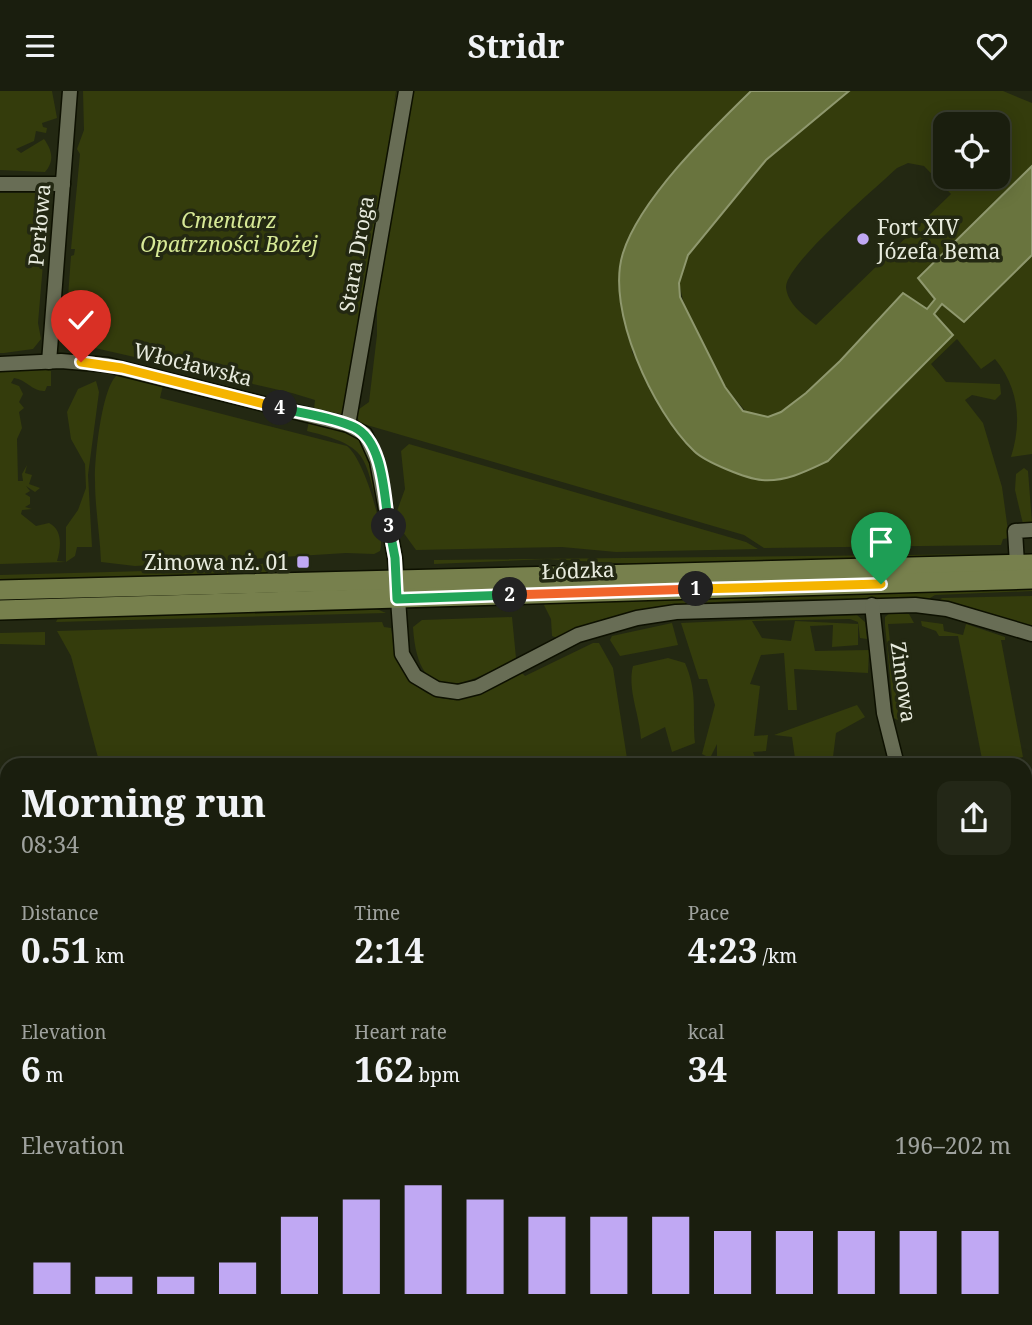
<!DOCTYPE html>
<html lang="en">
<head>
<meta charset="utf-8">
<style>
	body { margin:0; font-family:"Noto Serif",serif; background:#232717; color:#f1f3f6; height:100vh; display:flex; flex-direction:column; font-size:26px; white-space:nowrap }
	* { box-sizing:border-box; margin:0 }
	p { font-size:23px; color:#9fa29e }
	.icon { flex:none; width:38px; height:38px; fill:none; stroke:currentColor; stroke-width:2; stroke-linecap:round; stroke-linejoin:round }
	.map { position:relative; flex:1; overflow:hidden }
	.side { position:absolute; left:0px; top:667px; width:1032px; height:569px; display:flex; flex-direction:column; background:#1a1e0e; border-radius:21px 21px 0 0; box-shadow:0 4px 18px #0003,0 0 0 2px #383c2e }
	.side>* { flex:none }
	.tools { position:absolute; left:933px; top:21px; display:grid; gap:14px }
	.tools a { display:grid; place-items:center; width:77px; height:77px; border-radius:14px; background:#1a1e0e; box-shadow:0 4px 18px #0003,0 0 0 2px #383c2e; font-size:35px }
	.pin { position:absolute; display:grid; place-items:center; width:60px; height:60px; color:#fff; margin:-72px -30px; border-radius:50% 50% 50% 0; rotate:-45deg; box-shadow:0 0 7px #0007 }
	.pin .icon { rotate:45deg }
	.km { position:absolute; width:35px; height:35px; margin:-18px; border-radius:50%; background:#222; color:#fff; font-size:19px; line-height:35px; text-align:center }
	.round { display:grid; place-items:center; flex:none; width:74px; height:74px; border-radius:14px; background:#232717 }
	.head { display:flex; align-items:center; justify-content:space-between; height:119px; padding:0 21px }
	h1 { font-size:38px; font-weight:700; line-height:52px }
	.figures { display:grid; grid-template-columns:repeat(3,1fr); gap:10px; height:119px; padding:7px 21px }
	.figures div { display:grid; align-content:center }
	.figures b { font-size:35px; font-weight:700 }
	.figures small { font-size:19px; font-weight:400 }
	.figures p { font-size:19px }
	.chart { height:196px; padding:14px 21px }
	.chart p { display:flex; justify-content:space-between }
	.chart svg { width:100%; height:126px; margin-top:7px; stroke:#c0a8f3; stroke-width:6 }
	header { display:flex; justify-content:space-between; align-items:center; height:91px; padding:0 21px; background:#1a1e0e; font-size:32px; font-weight:700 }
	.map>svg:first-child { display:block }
	.green { fill:#343c0c; fill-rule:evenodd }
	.water { fill:#69743e; stroke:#8f986e; stroke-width:2 }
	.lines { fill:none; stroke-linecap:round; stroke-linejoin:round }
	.minor-casing { stroke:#0d1000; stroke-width:17 }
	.secondary-casing { stroke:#0d1000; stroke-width:22 }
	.minor { stroke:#686d55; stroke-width:14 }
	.secondary { stroke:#77804d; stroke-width:19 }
	.split-1-casing { stroke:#fff; stroke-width:14 }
	.split-2-casing { stroke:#fff; stroke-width:14 }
	.split-3-casing { stroke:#fff; stroke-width:14 }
	.split-4-casing { stroke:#fff; stroke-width:14 }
	.split-5-casing { stroke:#fff; stroke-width:14 }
	.split-1 { stroke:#f5b400; stroke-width:9 }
	.split-2 { stroke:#f0652b; stroke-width:9 }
	.split-3 { stroke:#22a559; stroke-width:9 }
	.split-4 { stroke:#22a559; stroke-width:9 }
	.split-5 { stroke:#f5b400; stroke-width:9 }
	.poi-dot { fill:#c0a8f3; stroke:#232812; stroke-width:2.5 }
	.labels { text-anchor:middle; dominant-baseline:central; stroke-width:7; stroke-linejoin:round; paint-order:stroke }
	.park-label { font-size:21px; font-style:italic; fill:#d7e996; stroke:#232812 }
	.street-label { font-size:21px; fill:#e8ebde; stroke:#232812 }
	.poi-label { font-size:21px; fill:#e8ebde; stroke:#232812; text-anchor:start }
</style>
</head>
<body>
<header><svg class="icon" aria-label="menu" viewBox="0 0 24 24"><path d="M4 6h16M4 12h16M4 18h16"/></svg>Stridr<svg class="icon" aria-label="heart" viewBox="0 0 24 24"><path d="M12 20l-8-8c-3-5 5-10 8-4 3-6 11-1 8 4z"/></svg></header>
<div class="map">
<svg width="1032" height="1234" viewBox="0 0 1032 1234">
	<rect width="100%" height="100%" fill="#232812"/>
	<g class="green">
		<path d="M0,0H52L57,27L42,32L43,36L47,37L46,42L36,40L34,50L16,58L21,62L44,48C52,59 55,70 45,81L0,79Z"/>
		<path d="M83,0H396L393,19L397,0H400L345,318L342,323L314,319L315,309L292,302L73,252L65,247L71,165L74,164L75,158H71L80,63L77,58L84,39Z"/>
		<path d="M411,0H751L713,37L637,131L632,261L671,331L695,361L760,389L828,370L953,244L934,223L942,213L964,231L1032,164V363L1011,366C1022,331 1019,297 995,268L981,278L957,248L931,273L946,291L1000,293L1001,303L995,309L972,304L965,309L983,332L1002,396L1009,447L1003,448L1001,454L764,457L744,444L360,332L355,321L369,311L377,244V190Z"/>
		<path d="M849,0H1003L1032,12V75L918,186L935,208L927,218L903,202C873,235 818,302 780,322C769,327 759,327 748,323L725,296L703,257L687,226L679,192L688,164L766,69ZM945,33H998V86H945ZM908,72L924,75L951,103L816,234C804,225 787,212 786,196C786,173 877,96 897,77Z"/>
		<path d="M0,102H42L48,114L38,232L41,248L33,258L4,262H0Z"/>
		<path d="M47,277L51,280V295H47L45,300C33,301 27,289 14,287L11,292L19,295L23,303L19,311L24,317L19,321L22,337L17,348L18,390H23L22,383L27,374L25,382L32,384L29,393L40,397L35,401L26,395L30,400L25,403L30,406V413L25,416L32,418L22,419L21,423L36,435L49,432C63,439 61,456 57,470L66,471V436L78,419L86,397L85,373L71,348L67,321L78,298L96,290L99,301L88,384L92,456H77L75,465L66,471L0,473V279Z"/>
		<path d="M119,283L163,294L160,307L347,355C364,368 386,440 380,460L374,463L346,462L135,475L101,471C100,444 95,417 95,390C94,371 102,290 119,283Z"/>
		<path d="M309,330C322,333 340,335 352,341C376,355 376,402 381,427C363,367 373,356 307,340Z"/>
		<path d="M409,353L746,451L758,458L616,461L562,456L416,459L403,441L397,420L405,398L401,360Z"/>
		<path d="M1024,377L1028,380L1032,432L1023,433L1015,399L1016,383Z"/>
		<path d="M998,463L980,468L632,473L547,468L434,473V469Z"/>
		<path d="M278,471L284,478L255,484L0,490V484L219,478Z"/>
		<path d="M1032,495V500L935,504L930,507V511L896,508C790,511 653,499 557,547L552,545L551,528L544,514L547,510Z"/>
		<path d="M1032,505V537L937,511L942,507Z"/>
		<path d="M372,516L386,522L56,531L59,525Z"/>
		<path d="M890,522L909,523L914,532L888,533L899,630L894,627L885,534V526Z"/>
		<path d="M857,524L865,531L867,548L860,547L858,531L850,528L752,530L762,547L791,550L795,530L858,533V554L832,556L833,534L810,535L815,560L869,559L868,582L794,578L797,619H788L784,562L761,564L750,593L760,595L754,645L768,644L766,660L753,661L758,674H722L717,670V653L710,667L702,663L715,614L707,588H699L681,532Z"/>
		<path d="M512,526L516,567C465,595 418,619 413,536L422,529Z"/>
		<path d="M921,530L943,533L944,540L963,544L966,533L1005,546V549H1001L1023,666L983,673L958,545H939L936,540L922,535Z"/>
		<path d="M382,531L384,536L391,537C396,580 422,620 472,605C489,600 505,589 521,581L525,585L593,552H599L613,577L628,674H100L71,565L57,540Z"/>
		<path d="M672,532L678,554L620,565L610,549L612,545Z"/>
		<path d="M45,541V554L0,553V542Z"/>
		<path d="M668,567L685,572C698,602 692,621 695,652L672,661L665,636L641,648C640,625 627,598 633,575Z"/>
		<path d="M857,614L865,626L836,642L832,674H796L792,646L774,644Z"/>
		<path d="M7,908V1087H0V919Z"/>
		<path d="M1026,1090L1032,1092V1234H967L968,1229L1026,1228Z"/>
		<path d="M0,1200L7,1201V1228L106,1229V1234H0Z"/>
		<path d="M112,1228L357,1229L356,1232L331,1230L330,1234H112Z"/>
		<path d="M875,1228L878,1234H753L751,1229Z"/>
	</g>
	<g class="water">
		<path d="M751,0H849L766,69L688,164L679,192L680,206L725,296L743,320L768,326L781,321L806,302L840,270L903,202L927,218L935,208L918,187L1032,75V164L964,231L942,213L934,223L953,244L828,370C807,380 786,391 762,389C747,388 705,371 694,360C653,321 605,218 623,162C640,108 710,40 751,0Z"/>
		<path d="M357,1228H751L753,1234H355Z"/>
	</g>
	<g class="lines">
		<defs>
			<g id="minor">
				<path d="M0,93H63"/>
				<path d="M49,271L70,0"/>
				<path d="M0,273L61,270L108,274L348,334L365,343L377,370L395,467L402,563L415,585L437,598L458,601L478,596L578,544L637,527L676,521L915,514L947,518L1032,543"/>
				<path d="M348,334L406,0"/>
				<path d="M1017,473L1015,440L1032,439"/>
				<path d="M872,514L884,622L897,674"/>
				<path d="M1026,837L1032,835"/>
			</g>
			<g id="secondary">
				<path d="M0,499L1032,473"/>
				<path d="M0,519L1032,488"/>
			</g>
		</defs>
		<use href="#minor" class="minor-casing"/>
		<use href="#secondary" class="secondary-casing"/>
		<use href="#minor" class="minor"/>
		<use href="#secondary" class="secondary"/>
	</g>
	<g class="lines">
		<defs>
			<path id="split-1" d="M696,498L881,493"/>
			<path id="split-2" d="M510,504L696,498"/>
			<path id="split-3" d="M389,435L395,467L397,508L510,504"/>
			<path id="split-4" d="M280,317C304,323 332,326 354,336C384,350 384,407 389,435"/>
			<path id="split-5" d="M81,271L122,277L280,317"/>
		</defs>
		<use href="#split-1" class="split-1-casing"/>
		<use href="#split-2" class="split-2-casing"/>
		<use href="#split-3" class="split-3-casing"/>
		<use href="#split-4" class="split-4-casing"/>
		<use href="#split-5" class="split-5-casing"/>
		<use href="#split-1" class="split-1"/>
		<use href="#split-2" class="split-2"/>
		<use href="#split-3" class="split-3"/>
		<use href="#split-4" class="split-4"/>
		<use href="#split-5" class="split-5"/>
	</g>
	<g class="poi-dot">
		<circle cx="863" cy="148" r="7"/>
		<rect x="296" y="464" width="14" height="14" rx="3.5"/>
	</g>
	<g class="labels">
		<g class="park-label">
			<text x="229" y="129">Cmentarz<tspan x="229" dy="24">Opatrzności Bożej</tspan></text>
		</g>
		<g class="street-label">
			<text transform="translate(39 134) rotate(-85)">Perłowa</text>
			<text transform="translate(356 163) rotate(-80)">Stara Droga</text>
			<text transform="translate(193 273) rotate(14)">Włocławska</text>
			<text transform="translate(578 479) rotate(-2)">Łódzka</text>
			<text transform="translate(904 591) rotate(82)">Zimowa</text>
		</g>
		<g class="poi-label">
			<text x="877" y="136">Fort XIV<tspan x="877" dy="24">Józefa Bema</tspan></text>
			<text x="289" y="471" text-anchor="end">Zimowa nż. 01</text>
		</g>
	</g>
</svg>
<div class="tools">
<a><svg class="icon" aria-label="locate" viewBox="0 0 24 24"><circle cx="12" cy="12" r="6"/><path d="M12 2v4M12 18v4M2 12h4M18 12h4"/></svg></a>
</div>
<div class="pin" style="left:881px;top:493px;background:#1e9e55"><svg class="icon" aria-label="arrive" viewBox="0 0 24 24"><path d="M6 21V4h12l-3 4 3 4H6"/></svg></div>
<div class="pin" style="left:81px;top:271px;background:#d93025"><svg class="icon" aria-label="check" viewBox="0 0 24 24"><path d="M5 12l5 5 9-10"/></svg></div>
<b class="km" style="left:696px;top:498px">1</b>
<b class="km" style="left:510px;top:504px">2</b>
<b class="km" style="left:389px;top:435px">3</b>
<b class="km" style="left:280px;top:317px">4</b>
<section class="side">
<div class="head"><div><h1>Morning run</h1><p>08:34</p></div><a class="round"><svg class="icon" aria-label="share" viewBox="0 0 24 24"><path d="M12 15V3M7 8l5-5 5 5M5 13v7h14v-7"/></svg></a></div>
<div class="figures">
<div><p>Distance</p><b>0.51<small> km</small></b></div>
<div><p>Time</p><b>2:14</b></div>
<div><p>Pace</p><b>4:23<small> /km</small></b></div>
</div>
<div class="figures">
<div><p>Elevation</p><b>6<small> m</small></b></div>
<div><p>Heart rate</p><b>162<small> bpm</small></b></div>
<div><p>kcal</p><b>34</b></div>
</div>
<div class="chart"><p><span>Elevation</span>196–202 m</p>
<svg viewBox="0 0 160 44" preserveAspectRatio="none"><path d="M5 44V33M15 44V38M25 44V38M35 44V33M45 44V17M55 44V11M65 44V6M75 44V11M85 44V17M95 44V17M105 44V17M115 44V22M125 44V22M135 44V22M145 44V22M155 44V22"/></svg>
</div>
</section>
</div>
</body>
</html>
